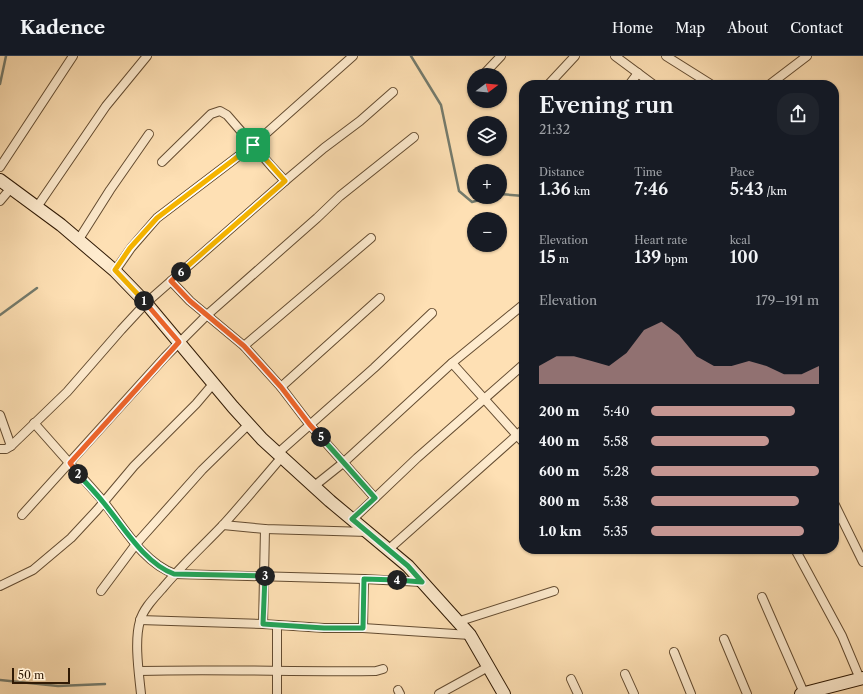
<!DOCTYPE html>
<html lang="en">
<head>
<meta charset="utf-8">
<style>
	body { margin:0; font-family:"Libre Caslon Text",serif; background:#20242c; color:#f1f3f6; height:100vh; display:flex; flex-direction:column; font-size:15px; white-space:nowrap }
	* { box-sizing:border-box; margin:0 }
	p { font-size:13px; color:#9ea1a6 }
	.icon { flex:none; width:22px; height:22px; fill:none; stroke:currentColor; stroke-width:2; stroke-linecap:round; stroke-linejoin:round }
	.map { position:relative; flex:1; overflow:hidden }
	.drawer { position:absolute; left:519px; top:24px; width:320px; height:474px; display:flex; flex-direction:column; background:#171b24; border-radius:16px; box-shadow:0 1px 3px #0004 }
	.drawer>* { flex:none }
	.needle { width:26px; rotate:74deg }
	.tools { position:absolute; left:467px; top:12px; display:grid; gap:8px }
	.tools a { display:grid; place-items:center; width:40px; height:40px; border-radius:50%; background:#171b24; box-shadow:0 1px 3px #0004; font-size:20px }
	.scale { position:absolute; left:12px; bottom:10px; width:58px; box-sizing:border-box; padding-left:4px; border:2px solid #301a05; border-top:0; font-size:11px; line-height:14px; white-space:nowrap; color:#301a05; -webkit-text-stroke:3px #feebce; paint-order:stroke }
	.pin { position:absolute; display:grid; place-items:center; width:34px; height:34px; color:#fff; margin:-17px; border-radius:8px; box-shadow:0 2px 6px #0006 }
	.km { position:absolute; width:20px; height:20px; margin:-10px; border-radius:50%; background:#222; color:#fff; font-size:11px; line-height:20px; text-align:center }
	.round { display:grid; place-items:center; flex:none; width:42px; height:42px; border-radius:16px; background:#20242c }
	.headline { display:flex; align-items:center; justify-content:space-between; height:68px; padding:0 20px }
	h1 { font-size:22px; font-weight:600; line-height:30px }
	.stats { display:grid; grid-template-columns:repeat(3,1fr); gap:6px; height:68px; padding:4px 20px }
	.stats div { display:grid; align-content:center }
	.stats b { font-size:17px; font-weight:600 }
	.stats small { font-size:11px; font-weight:400 }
	.stats p { font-size:11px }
	.chart { height:112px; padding:8px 20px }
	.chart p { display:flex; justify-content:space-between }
	.chart svg { width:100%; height:72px; margin-top:4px; fill:#c59692; opacity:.7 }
	ul { padding:0 20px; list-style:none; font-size:13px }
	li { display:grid; grid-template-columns:64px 48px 1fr; align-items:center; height:30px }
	li i { height:10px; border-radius:5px; background:#c59692 }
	header { display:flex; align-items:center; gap:24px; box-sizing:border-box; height:56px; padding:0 20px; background:#171b24; border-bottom:1px solid #363941 }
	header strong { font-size:19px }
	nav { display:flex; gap:22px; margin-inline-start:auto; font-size:14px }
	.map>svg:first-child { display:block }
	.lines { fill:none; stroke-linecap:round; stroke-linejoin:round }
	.stream { stroke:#747b6d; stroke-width:2.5 }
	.street-casing { stroke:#644c31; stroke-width:10 }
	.secondary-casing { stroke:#301a05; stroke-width:14 }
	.street { stroke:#feebce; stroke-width:8 }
	.secondary { stroke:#feebce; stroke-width:12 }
	.split-1-casing { stroke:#fff; stroke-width:8 }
	.split-2-casing { stroke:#fff; stroke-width:8 }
	.split-3-casing { stroke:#fff; stroke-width:8 }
	.split-4-casing { stroke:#fff; stroke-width:8 }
	.split-5-casing { stroke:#fff; stroke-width:8 }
	.split-6-casing { stroke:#fff; stroke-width:8 }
	.split-7-casing { stroke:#fff; stroke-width:8 }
	.split-1 { stroke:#f5b400; stroke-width:5 }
	.split-2 { stroke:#f0652b; stroke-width:5 }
	.split-3 { stroke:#22a559; stroke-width:5 }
	.split-4 { stroke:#22a559; stroke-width:5 }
	.split-5 { stroke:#22a559; stroke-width:5 }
	.split-6 { stroke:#f0652b; stroke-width:5 }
	.split-7 { stroke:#f5b400; stroke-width:5 }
</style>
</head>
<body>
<header>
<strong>Kadence</strong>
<nav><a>Home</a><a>Map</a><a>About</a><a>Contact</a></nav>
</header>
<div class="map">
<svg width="863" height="638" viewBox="0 0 863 638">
	<rect width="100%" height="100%" fill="#fee0b4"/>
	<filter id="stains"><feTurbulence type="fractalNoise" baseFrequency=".005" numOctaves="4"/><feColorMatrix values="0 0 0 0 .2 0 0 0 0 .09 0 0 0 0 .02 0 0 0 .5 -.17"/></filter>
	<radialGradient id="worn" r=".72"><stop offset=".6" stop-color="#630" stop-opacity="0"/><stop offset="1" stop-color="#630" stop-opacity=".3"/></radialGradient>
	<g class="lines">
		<g class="stream">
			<path d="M411,0L441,49L459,135L472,146L490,141"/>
			<path d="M0,28L6,0"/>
			<path d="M500,138L524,140"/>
			<path d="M0,259L37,232"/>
			<path d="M0,624L58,630L105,628"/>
		</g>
		<defs>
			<g id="street">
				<path d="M615,0L654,29"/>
				<path d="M666,0L712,29"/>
				<path d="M483,19L501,0"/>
				<path d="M473,28H474"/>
				<path d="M548,29L575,0"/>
				<path d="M629,29L638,17"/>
				<path d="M769,29L807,0"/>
				<path d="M162,106L211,58L220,55L227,59L272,111L285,125"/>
				<path d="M0,111L73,0"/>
				<path d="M0,145L11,132"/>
				<path d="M37,151L106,50L147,0"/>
				<path d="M79,183L110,134L149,78"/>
				<path d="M115,215L131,192L157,162L253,89L353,0"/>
				<path d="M171,225L190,245L244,290L281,331L310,369L375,442"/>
				<path d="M244,290L371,182"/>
				<path d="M452,307L524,387"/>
				<path d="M281,331L380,242"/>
				<path d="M0,359L11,390"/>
				<path d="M34,367C57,393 80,419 103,445C123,470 143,507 175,518L364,523L422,526"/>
				<path d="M0,393H6L11,390L67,336L121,274L146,247L285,125L324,92L360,65L393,36"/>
				<path d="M277,398L374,312L432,257"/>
				<path d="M313,431L343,407L452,307L524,248"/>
				<path d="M834,447L863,506"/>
				<path d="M22,459L165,301L207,259L317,162L340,140L414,81"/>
				<path d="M353,463L417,402L524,308"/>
				<path d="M223,469L265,473L368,476"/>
				<path d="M389,493L524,373"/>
				<path d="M795,493L842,580L860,623"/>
				<path d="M0,530L33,514L71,482L97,454L134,410L196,348L213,328"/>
				<path d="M101,535L136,488L202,414L248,369"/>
				<path d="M762,541L804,637"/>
				<path d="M140,564L263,568L324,572H363L470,579"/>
				<path d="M457,566L554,535"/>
				<path d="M263,568L265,473"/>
				<path d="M277,569V638"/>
				<path d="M363,572L364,523"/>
				<path d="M724,583L747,638"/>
				<path d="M674,596L691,638"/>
				<path d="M139,615C218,613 297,616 376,615L383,613"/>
				<path d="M625,618L634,638"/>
				<path d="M571,623L578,638"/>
				<path d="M398,634L400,638"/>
				<path d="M141,638C139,618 134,585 140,565C143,553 154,542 162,533C181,510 203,490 223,469C243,447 262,424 281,402"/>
				<path d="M439,638L488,611"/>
			</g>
			<g id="secondary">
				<path d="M0,124L61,169L115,215L146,247L233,351L262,383L330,445L408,510L470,579L504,638"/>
				<path d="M801,638L863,622"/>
			</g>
		</defs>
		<use href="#street" class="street-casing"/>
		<use href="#secondary" class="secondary-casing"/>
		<use href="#street" class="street"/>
		<use href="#secondary" class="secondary"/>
	</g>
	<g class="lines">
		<defs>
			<path id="split-1" d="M144,245L115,214L130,192L157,162L253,89"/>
			<path id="split-2" d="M78,418L70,407L179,286L144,245"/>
			<path id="split-3" d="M78,418C86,427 95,436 103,446C123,470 144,507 174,518L265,520"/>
			<path id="split-4" d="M265,520L263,568L324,572H363L364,523L397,524"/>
			<path id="split-5" d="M321,381L375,442L352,463L408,510L422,526L397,524"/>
			<path id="split-6" d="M181,216L171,225L190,245L244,290L281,331L310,369L321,381"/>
			<path id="split-7" d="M181,216L285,125L253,89"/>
		</defs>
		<use href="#split-1" class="split-1-casing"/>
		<use href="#split-2" class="split-2-casing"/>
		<use href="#split-3" class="split-3-casing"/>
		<use href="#split-4" class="split-4-casing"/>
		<use href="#split-5" class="split-5-casing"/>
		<use href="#split-6" class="split-6-casing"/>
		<use href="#split-7" class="split-7-casing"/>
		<use href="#split-1" class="split-1"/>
		<use href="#split-2" class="split-2"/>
		<use href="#split-3" class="split-3"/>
		<use href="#split-4" class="split-4"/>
		<use href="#split-5" class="split-5"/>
		<use href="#split-6" class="split-6"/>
		<use href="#split-7" class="split-7"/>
	</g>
	<rect width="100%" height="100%" filter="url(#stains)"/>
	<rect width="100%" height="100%" fill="url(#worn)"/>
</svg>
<div class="tools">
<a><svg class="needle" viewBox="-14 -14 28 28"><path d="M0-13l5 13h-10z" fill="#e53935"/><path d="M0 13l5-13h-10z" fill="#9ea1a6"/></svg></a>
<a><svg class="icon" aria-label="layers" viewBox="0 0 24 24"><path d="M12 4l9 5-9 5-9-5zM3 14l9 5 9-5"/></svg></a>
<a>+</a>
<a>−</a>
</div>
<div class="scale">50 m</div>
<div class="pin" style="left:253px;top:89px;background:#1e9e55"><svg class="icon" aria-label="arrive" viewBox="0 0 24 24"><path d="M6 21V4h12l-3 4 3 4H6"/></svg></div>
<b class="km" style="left:144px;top:245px">1</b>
<b class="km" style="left:78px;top:418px">2</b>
<b class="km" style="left:265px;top:520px">3</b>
<b class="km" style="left:397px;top:524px">4</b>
<b class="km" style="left:321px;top:381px">5</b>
<b class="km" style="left:181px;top:216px">6</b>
<section class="drawer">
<div class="headline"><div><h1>Evening run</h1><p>21:32</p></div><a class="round"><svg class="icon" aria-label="share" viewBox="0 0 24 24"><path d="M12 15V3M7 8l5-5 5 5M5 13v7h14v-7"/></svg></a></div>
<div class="stats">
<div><p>Distance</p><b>1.36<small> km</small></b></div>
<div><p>Time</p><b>7:46</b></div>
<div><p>Pace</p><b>5:43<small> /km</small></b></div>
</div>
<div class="stats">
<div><p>Elevation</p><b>15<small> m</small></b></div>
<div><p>Heart rate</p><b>139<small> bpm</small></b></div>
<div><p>kcal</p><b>100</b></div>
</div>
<div class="chart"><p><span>Elevation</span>179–191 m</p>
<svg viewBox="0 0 160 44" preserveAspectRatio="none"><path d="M0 44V33L10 27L20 27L30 30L40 33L50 25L60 11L70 6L80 14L90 27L100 33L110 33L120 30L130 33L140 38L150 38L160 33V44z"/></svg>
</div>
<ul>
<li><b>200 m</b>5:40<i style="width:86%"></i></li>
<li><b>400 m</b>5:58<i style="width:70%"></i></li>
<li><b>600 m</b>5:28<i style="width:100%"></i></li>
<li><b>800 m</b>5:38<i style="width:88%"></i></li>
<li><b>1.0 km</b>5:35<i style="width:91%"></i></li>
</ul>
</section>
</div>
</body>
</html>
